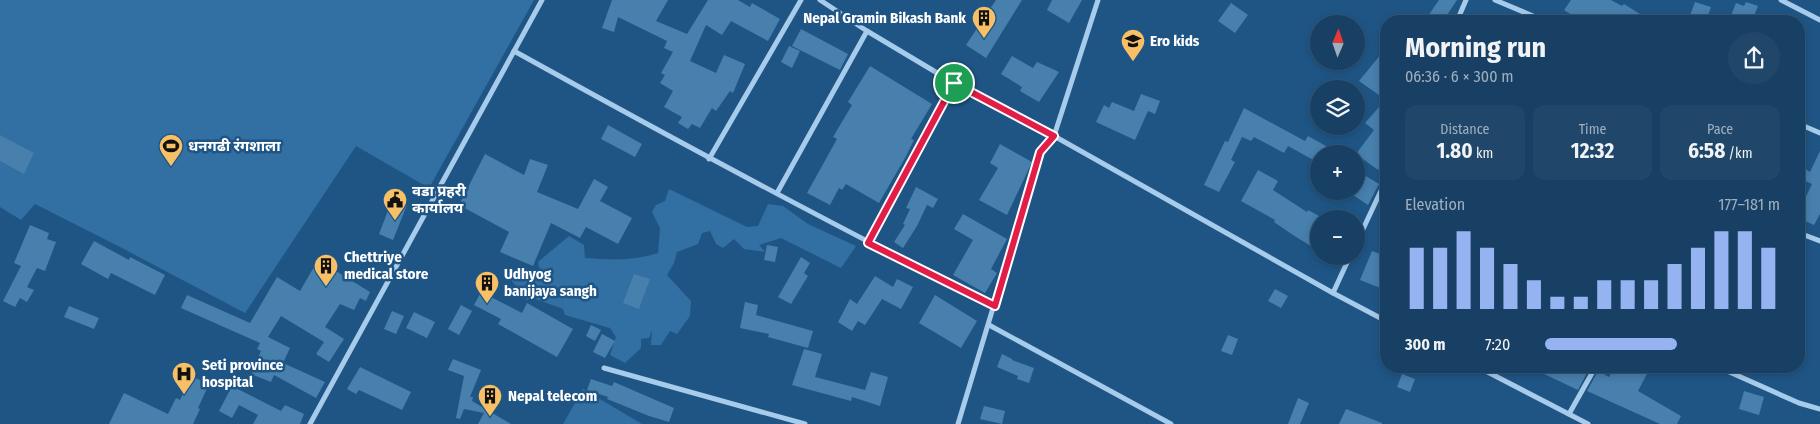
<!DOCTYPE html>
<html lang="en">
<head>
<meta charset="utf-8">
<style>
	body { margin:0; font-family:"Fira Sans Condensed","Noto Sans Devanagari",sans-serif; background:#20476a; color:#f1f3f6; height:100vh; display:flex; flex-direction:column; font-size:19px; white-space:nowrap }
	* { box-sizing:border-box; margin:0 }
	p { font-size:16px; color:#9eafbf }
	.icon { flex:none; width:28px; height:28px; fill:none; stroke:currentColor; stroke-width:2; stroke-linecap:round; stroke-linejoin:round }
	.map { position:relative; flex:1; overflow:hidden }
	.panel { position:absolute; left:1380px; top:15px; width:425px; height:358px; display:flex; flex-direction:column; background:#174064; border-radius:20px; box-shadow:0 2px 8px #0003,0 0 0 1px #365978 }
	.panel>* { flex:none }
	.needle { width:32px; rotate:2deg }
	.buttons { position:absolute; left:1310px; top:15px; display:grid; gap:10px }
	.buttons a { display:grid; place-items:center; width:55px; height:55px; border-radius:50%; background:#174064; box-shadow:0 2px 8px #0003,0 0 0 1px #365978; font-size:25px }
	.pin { position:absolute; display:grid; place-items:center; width:42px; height:42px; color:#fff; margin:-21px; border:2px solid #fff; border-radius:50%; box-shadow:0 1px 5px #0007 }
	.round { display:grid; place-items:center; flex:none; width:52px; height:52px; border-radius:26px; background:#20476a }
	.overview { display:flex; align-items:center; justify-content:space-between; height:85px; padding:0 25px }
	h1 { font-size:28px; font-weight:700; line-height:38px }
	.figures { display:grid; grid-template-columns:repeat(3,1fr); gap:8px; height:85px; padding:5px 25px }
	.figures div { display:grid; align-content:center; border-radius:12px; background:#20476a; text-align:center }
	.figures b { font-size:21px; font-weight:700 }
	.figures small { font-size:14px; font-weight:400 }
	.figures p { font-size:14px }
	.chart { height:140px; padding:10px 25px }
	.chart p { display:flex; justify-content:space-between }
	.chart svg { width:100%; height:90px; margin-top:5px; stroke:#95b2f1; stroke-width:6 }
	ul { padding:0 25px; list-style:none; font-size:16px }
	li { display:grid; grid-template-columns:80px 60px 1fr; align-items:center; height:38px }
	li i { height:12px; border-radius:6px; background:#95b2f1 }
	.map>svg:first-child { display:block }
	.green { fill:#326fa2 }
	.building { fill:#477fad }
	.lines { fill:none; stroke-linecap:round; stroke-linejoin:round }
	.street { stroke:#a7cbea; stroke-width:5 }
	.route-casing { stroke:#fff; stroke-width:10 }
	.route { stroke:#e11d48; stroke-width:6 }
	.labels { text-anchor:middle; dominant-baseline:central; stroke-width:5; stroke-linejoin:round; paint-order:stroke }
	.poi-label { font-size:15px; font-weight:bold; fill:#fff; stroke:#1f5585; text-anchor:start }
</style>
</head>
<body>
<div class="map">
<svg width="1820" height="424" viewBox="0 0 1820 424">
	<rect width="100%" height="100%" fill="#1f5585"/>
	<g class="green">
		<path d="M0,0H534L429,188L356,146L245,313L120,247L35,204L21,220L0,207Z"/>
		<path d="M669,189L747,227L758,226L768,204L783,206L808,224L856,246L841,268L781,238L759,245L765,252L744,249L734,239L723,248L716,244L710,231L702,233L698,244L677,252L674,263L667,275L691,301L690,316L677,334L670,331L661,345H651L652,330L649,338L641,339V348L625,363L610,355L616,337L610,328L565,315L563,309L533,298L527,300L511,280L518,270L529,268L535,277L540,271L538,262L569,236L584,245L585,258C612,260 632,261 658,253L660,228L652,212L656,205L665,201Z"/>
		<path d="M583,389L642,424H563Z"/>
	</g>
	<g class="building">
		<path d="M612,0H668L656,21L687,34L708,0H738L750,7L752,3L780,19L768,41L731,21L722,35L706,25L690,61L716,73L724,55L745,64L733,93L730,91L716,111L712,108L700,128L692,124L688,129L678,123L682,117L664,107L673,91L660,83L665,75L661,73L673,52L664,48L667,41L618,17L614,32L602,28Z"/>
		<path d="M996,0H1022L986,58L966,45Z"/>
		<path d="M1052,0H1082L1069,23L1047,10Z"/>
		<path d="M1439,0H1457L1443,21H1436L1428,16Z"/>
		<path d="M1571,0H1611L1622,6L1624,4L1651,21H1581L1564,10Z"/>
		<path d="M1695,2L1711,7L1706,21H1688Z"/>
		<path d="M1746,2L1758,6L1752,21H1738L1730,18L1736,3L1744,6Z"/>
		<path d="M1231,3L1248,15L1235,33L1218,21Z"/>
		<path d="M801,29L848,54L840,70L792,46Z"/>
		<path d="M789,46L800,51L792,68L781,62Z"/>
		<path d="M1386,48V100L1359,81Z"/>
		<path d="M1012,56L1033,68L1037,62L1059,72L1039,102L1020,91L1022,87L1001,74Z"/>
		<path d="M870,66L932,104L911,139L914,140L905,158L879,203L846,184L842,190L839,188L830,205L807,193L837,139L833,137L852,105L848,102Z"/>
		<path d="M1141,94L1160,101L1155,114L1148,111L1135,140L1096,122L1104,105L1109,108L1112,102L1134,111Z"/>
		<path d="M1379,107L1386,114V159L1378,170L1356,154L1374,130L1365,123Z"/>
		<path d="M1244,108L1305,141L1308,136L1326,146L1322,154H1319L1317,162L1288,146L1284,153L1254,137L1251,141L1242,137L1231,160L1235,162L1219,192L1204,185L1225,141L1228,142Z"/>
		<path d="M608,125L642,144L635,157L601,139Z"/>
		<path d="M0,135L34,153L24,174L0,161Z"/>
		<path d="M1000,144L1032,162L1007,215L979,200L998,168L990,163Z"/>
		<path d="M1820,151V214L1814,225L1799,218V211L1812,184L1799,178V165L1810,172Z"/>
		<path d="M485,154L524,175L530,159L548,165L537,192L578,209L594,179L608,187L600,201L632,218L618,244L586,227L580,238L551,223L533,266L500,252L509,232L459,205Z"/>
		<path d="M1258,170L1278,181L1273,190L1307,212L1308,210L1319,216V251L1293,235L1274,222L1275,220L1241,201Z"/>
		<path d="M1366,176L1379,184L1368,205L1353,195Z"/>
		<path d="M916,187L938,199L933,208L927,205L917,226L903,248L894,242L905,225L903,224L910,209L906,208Z"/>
		<path d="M392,200L407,205L393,240L379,234Z"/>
		<path d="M963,214L1007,239L991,269L997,273L985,293L953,275L973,240L954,229Z"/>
		<path d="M30,225L49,233L47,239L56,242L45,271L37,268L27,287L34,290L27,302L20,298L15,307L3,301L21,266L14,263Z"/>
		<path d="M94,241L129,260L130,257L165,275L155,295L111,273L108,279L81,264Z"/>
		<path d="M767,245L778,247L775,262L764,260Z"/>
		<path d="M1372,251L1386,256V282L1383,289L1360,280Z"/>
		<path d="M801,257L810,263L804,273L808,276L791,304L778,297Z"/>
		<path d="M318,260L370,292L366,301L360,298L354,310L340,304L325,327L344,339L329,362L316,354L324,342L281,316L268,337L290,348L283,363L325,382L316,398L274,375L271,382L251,374L261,351L257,349L260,343L181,308L187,295L250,323L277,277L300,291Z"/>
		<path d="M634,274L650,279L639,309L623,303Z"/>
		<path d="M875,276L893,287L897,279L913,287L901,309L882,299L865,325L858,321L852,331L838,322L850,299L857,304Z"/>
		<path d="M1275,289L1288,296L1281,308L1268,301Z"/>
		<path d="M481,292L522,313L527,303L573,329L557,357L498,324L501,319L474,305Z"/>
		<path d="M935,295L977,321L961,348L919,323Z"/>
		<path d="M745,302L758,305L756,315L813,331L808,348L768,337L769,334L740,328Z"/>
		<path d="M461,305L472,311L459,335L448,329Z"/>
		<path d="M69,306L99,318L94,329L64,317Z"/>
		<path d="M392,311L404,316L396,334L384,329Z"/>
		<path d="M414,312L435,322L427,338L406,328Z"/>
		<path d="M591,325L601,330L595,341L586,336Z"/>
		<path d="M602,334L615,341L605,358L593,352Z"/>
		<path d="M1228,335L1238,339L1232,355L1221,351Z"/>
		<path d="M804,349L822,354L815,377L865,390L871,372L888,377L880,406L852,397L851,401L792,385Z"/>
		<path d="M1002,354L1012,359V360L1034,368L1029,383L1017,379L1018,376L997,367Z"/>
		<path d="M453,359L481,370L470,397H473L472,401L511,424H478L484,413L464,409L460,419L456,418L464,376L448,370Z"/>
		<path d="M1527,366H1588L1590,367L1578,390Z"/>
		<path d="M1615,366H1651L1638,391L1681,416L1677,424H1660L1587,391L1598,371L1609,377Z"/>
		<path d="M360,367L411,392L402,410L359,390L356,394L347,389Z"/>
		<path d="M1402,374L1415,379L1410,392L1397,387Z"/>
		<path d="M191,376L209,384L198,408L200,409L193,424H109L124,393L168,414L176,398L180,400Z"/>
		<path d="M591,379L612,386L614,382L674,408L669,422L649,416L607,399L608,397L587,390Z"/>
		<path d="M232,386L281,411L285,405L304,414L300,424H253L258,415L239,405L232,418L219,411Z"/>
		<path d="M1744,391L1764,397L1759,415L1739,409Z"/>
		<path d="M1298,398L1309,403L1300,424H1288Z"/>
		<path d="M984,406L1005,411L1002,424L980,419Z"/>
		<path d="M1346,409L1382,423V424H1339Z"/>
	</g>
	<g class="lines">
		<g class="street">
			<path d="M820,0L867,31L954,83L1054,136L1333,293L1386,321"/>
			<path d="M1495,0L1545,21"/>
			<path d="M1781,0L1820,20"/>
			<path d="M1457,21L1466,0"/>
			<path d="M514,51C673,139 832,225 995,306"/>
			<path d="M1799,124L1820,133"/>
			<path d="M709,159L801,0"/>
			<path d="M777,193L867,31"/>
			<path d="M1799,233L1820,241"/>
			<path d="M868,243L954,83"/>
			<path d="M1356,244L1386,180"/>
			<path d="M1333,293L1350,256"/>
			<path d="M989,325L1171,424"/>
			<path d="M1476,366L1588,424"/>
			<path d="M1716,366L1799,403L1820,409"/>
			<path d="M604,368L805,424"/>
			<path d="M1569,414L1596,366"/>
			<path d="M310,424L542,0"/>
			<path d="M958,424L1040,152L1054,136L1098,0"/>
		</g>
	</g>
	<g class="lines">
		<defs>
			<path id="route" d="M954,83L1054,136L1040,152L995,306L868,243Z"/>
		</defs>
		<use href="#route" class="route-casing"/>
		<use href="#route" class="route"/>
	</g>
	<defs>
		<symbol id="building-pin" viewBox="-11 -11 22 30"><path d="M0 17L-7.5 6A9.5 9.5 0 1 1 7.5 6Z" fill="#f8c066" stroke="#1f5585"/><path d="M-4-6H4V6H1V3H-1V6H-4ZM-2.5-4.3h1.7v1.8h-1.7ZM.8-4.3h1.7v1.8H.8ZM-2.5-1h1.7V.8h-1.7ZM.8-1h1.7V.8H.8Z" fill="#111"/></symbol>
		<symbol id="school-pin" viewBox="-11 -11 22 30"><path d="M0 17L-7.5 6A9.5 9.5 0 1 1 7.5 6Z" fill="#f8c066" stroke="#1f5585"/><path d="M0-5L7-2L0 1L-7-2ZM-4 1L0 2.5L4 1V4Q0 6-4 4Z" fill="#111"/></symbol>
		<symbol id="stadium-pin" viewBox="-11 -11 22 30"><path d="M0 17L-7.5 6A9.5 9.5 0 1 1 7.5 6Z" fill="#f8c066" stroke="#1f5585"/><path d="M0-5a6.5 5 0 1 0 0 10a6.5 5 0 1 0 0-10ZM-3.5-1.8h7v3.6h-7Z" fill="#111"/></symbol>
		<symbol id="civic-pin" viewBox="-11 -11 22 30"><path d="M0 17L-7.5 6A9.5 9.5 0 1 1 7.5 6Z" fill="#f8c066" stroke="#1f5585"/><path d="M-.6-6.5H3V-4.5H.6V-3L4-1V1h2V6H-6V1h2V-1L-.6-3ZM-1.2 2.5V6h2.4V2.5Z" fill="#111"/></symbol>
		<symbol id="hospital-pin" viewBox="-11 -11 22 30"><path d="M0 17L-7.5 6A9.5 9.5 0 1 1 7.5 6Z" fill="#f8c066" stroke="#1f5585"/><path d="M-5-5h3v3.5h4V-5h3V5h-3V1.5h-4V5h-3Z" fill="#111"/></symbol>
	</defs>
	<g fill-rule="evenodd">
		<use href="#building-pin" x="970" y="4" width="28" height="38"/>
		<use href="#school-pin" x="1119" y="27" width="28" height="38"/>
		<use href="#stadium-pin" x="157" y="132" width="28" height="38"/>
		<use href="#civic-pin" x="381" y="186" width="28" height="38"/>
		<use href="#building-pin" x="312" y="252" width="28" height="38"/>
		<use href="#building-pin" x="473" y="269" width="28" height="38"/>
		<use href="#hospital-pin" x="170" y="360" width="28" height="38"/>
		<use href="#building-pin" x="476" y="382" width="28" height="38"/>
	</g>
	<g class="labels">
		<g class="poi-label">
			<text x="966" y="18" text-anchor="end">Nepal Gramin Bikash Bank</text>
			<text x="1150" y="41">Ero kids</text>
			<text x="188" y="146">धनगढी रंगशाला</text>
			<text x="412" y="191">वडा प्रहरी<tspan x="412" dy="17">कार्यालय</tspan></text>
			<text x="344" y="257">Chettriye<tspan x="344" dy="17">medical store</tspan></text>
			<text x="504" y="274">Udhyog<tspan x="504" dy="17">banijaya sangh</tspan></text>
			<text x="202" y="365">Seti province<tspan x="202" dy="17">hospital</tspan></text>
			<text x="508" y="396">Nepal telecom</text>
		</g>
	</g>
</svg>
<div class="buttons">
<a><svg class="needle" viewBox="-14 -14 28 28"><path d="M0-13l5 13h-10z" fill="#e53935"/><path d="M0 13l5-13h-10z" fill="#9eafbf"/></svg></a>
<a><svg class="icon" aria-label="layers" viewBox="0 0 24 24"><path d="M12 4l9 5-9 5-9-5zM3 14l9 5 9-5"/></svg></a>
<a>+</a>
<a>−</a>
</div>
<div class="pin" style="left:954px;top:83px;background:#1e9e55"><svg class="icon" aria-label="arrive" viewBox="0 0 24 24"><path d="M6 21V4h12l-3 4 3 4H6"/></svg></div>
<section class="panel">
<div class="overview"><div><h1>Morning run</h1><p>06:36 · 6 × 300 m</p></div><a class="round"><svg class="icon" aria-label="share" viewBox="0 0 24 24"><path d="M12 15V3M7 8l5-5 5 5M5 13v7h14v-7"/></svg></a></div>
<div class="figures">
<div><p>Distance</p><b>1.80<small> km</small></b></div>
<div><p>Time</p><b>12:32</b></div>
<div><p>Pace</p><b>6:58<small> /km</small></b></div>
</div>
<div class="chart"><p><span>Elevation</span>177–181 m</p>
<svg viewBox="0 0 160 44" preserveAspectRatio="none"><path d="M5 44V14M15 44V14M25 44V6M35 44V14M45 44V22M55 44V30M65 44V38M75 44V38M85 44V30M95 44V30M105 44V30M115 44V22M125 44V14M135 44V6M145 44V6M155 44V14"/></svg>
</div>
<ul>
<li><b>300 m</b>7:20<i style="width:56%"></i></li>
</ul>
</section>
</div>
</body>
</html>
